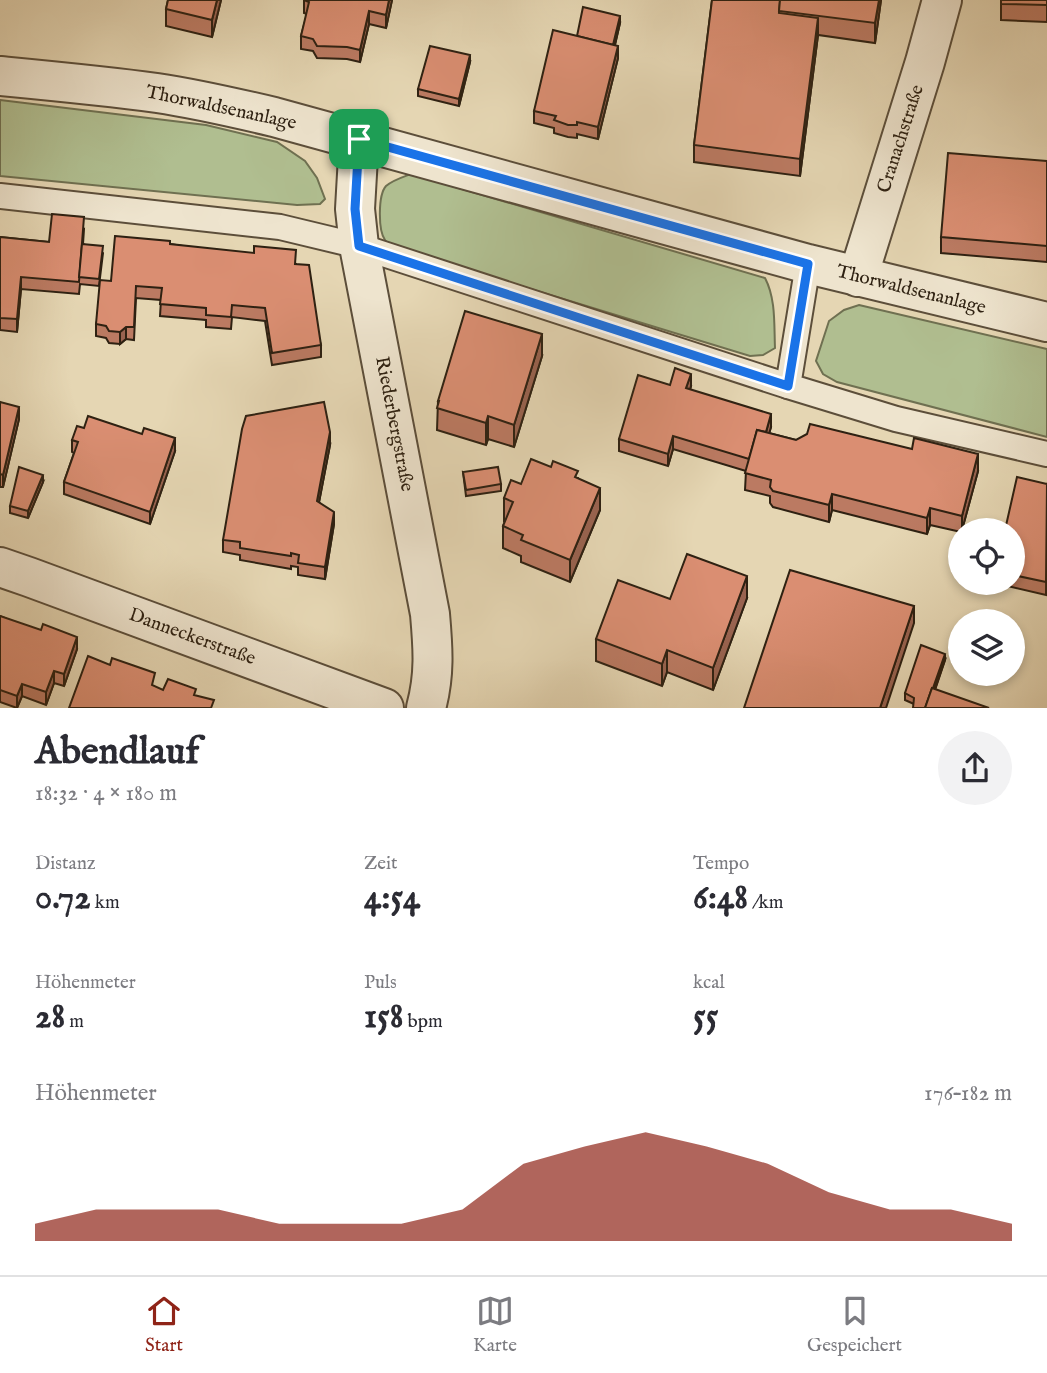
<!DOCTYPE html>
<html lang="de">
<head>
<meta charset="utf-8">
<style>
	body { margin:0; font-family:"IM FELL English",serif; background:#f2f2f3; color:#2b2b33; height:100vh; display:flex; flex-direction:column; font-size:26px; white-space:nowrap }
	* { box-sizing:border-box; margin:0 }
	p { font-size:23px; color:#7c7c81 }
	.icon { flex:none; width:38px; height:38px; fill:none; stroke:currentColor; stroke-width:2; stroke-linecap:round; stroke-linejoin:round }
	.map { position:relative; height:708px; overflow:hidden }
	.side { display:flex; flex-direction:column; background:#fff; flex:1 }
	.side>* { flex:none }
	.tools { position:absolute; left:948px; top:518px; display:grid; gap:14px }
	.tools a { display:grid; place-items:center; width:77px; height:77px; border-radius:50%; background:#fff; box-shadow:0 4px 10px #0003; font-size:35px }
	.pin { position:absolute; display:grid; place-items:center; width:60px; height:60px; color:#fff; margin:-30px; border-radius:14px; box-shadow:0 4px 10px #0006 }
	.round { display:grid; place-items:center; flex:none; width:74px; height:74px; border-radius:37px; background:#f2f2f3 }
	.head { display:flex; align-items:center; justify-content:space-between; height:119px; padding:0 35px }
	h1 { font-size:38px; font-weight:700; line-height:52px }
	.stats { display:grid; grid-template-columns:repeat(3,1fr); gap:10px; height:119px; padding:7px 35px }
	.stats div { display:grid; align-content:center }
	.stats b { font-size:35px; font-weight:700 }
	.stats small { font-size:19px; font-weight:400 }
	.stats p { font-size:19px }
	.chart { height:196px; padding:14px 35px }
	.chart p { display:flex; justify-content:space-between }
	.chart svg { width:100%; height:126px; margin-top:7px; fill:#8f2418; opacity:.7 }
	.tabs { display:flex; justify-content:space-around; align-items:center; height:98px; border-top:2px solid #e1e1e2; background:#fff; font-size:19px; color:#7c7c81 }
	.tabs a { display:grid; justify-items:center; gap:4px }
	.tabs .selected { color:#8f2418 }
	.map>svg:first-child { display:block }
	.green { fill:#b0be90; stroke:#6f7051; stroke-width:2 }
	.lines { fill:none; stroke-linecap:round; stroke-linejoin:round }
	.lane-casing { stroke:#5c4e3a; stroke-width:28 }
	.street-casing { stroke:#5c4e3a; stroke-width:42 }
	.lane { stroke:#eee4ce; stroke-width:24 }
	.street { stroke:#eee4ce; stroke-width:38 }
	.wall { fill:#bb7a62; stroke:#2e2112; stroke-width:2 }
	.shaded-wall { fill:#996350; stroke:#2e2112; stroke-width:2 }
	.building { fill:#da8e72; stroke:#2e2112; stroke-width:2 }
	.route-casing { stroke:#fff; stroke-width:14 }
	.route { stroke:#1a73e8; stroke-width:9 }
	.labels { text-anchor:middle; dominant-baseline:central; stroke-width:5; stroke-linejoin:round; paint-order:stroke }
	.street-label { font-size:19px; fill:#2e2112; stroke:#eee4ce }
</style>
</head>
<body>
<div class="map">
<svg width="1047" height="708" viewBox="0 0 1047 708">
	<rect width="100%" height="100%" fill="#e5d6b3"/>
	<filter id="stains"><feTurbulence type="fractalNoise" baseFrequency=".00286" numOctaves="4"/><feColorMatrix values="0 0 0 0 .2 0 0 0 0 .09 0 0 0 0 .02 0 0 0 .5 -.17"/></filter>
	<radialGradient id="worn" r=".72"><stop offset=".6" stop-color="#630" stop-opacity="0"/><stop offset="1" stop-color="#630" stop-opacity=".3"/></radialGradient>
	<g class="green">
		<path d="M0,100L206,125L277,142L305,161L317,178L325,199L320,204L297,205L0,176Z"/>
		<path d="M411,174L765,278C776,299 774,325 775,348L763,355L750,356L393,247C390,245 387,243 385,240C378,230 378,195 386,186C393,180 403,177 411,174Z"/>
		<path d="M859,305L1047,349V437L837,382L823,374L816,361L829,321L844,310Z"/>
	</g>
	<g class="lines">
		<defs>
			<g id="lane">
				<path d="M0,196L280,227L359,246L788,386"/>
				<path d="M808,264L788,386L896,419L1047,454"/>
			</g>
			<g id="street">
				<path d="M0,76C52,81 105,86 157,93C197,99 236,108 274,117L808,264L1047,322"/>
				<path d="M359,139L355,209L359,246L430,614C433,648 435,675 426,708"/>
				<path d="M858,277L925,62L942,0"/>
				<path d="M0,567L29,577L384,708"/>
			</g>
		</defs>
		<use href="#lane" class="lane-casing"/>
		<use href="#street" class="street-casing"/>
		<use href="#lane" class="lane"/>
		<use href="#street" class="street"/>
	</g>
	<g class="wall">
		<path d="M168,0H221L212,37L166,26V9Z"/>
		<path d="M304,0H392L386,28L369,24L360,62L347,59L317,58L313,51L301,49V36L307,14L304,13Z"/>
		<path d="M712,0H881L875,43L818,35L800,176L694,162V145Z"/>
		<path d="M1001,0H1047V22L1001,20Z"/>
		<path d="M620,23L615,45L618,58L598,139L577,134V138L568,137L554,133V128L534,123V111L577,36Z"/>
		<path d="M470,62L459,106L418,96V89Z"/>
		<path d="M1047,161V262L941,253V237Z"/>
		<path d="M84,229L83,244L103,253L99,286L80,284L79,294L21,289L17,332L0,330V237L49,242Z"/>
		<path d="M170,244L296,264L321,345V357L272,365L265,321L232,317L231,329L206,327V320L160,316L161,300L136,298L134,340L126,339L120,344L109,343L106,338L96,336V324L111,281Z"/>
		<path d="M542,356L514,447L488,439L486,445L437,430L438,401Z"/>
		<path d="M670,385L691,386L690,390L771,427L769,433L796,440L978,471L962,530H961V532L930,525L927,534L832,510L829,522L773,507L770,503V496L745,490L746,471L673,449L668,466L619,451V439Z"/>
		<path d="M0,402L19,419L3,487H0Z"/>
		<path d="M72,440L175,451L150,524L64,494V482L74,453L72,452Z"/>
		<path d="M330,445L319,502L334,524L325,579L298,575V567L291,566V569L240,560V555L223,552V540Z"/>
		<path d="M463,472L501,484V491L466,496Z"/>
		<path d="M578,478L600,510L570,582L521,562V556L503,548V526L505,521H504V498L521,484Z"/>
		<path d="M43,482L28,518L10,513V506Z"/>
		<path d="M1047,484L1046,595L995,583H1013V530Z"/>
		<path d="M747,598L713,690L667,672L662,686L596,661V639L670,599Z"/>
		<path d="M0,616L77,649L64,686L54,683L46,705L22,696L17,708L0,702Z"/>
		<path d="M945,660L935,689L914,704L905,700V693Z"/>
	</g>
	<g class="shaded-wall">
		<path d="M217,0H221L212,37V20Z"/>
		<path d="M389,0H392L386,28V15Z"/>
		<path d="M879,0H881L875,43V23Z"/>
		<path d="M369,11V24L360,62V50Z"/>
		<path d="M620,16V23L612,57V50Z"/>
		<path d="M818,18V35L800,176V159Z"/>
		<path d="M618,46V58L598,139V127Z"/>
		<path d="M470,55V62L459,106V99Z"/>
		<path d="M21,277V289L17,332V319Z"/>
		<path d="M126,327V339L120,344V332Z"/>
		<path d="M542,334V356L514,447V425Z"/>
		<path d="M691,374V386L686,401V388Z"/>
		<path d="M19,407V419L3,487V475Z"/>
		<path d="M771,414V427L765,448V436Z"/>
		<path d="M488,416V439L486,445V423Z"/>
		<path d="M330,432V445L317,513V501Z"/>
		<path d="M673,436V449L668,466V454Z"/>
		<path d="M175,438V451L150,524V512Z"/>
		<path d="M978,454V471L962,530V516Z"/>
		<path d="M43,475V482L28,518V511Z"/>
		<path d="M600,488V510L570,582V560Z"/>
		<path d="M832,494V510L829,522V505Z"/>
		<path d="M930,508V525L927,534V518Z"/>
		<path d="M334,512V524L325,579V567Z"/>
		<path d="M747,576V598L713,690V668Z"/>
		<path d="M914,606V623L886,708H880Z"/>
		<path d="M77,637V649L64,686V674Z"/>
		<path d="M667,650V672L662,686V664Z"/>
		<path d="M945,654V660L929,708H927Z"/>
		<path d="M54,671V683L46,705V692Z"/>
		<path d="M22,684V696L17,708V696Z"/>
	</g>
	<g class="building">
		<path d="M168,0H217L212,20L166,9Z"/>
		<path d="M304,0H389L386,15L369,11L360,50L347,47L317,46L313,39L301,36L309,2Z"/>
		<path d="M712,0H780L779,13L818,18L800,159L694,145Z"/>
		<path d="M780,0H879L875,23L779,11Z"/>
		<path d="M1001,0H1047V5L1001,4Z"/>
		<path d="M583,7L620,16L613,45L577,36Z"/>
		<path d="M553,30L618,46L598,127L577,122V125H568L554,120L556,116L534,111Z"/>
		<path d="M430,46L470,55L459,99L418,89Z"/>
		<path d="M948,153L1047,161V246L941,237Z"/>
		<path d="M52,214L84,217L79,282L21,277L17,319L0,318V237L49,242Z"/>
		<path d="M115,236L170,241V244L254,253V246L296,250L295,264L309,265L321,345L272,353L265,308L232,305L231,317L206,315V308L160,304L162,288L136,286L134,327H126L120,332L109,331L106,326L96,324L100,280L111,281Z"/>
		<path d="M82,244L103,246L99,279L79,277Z"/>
		<path d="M465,311L542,334L514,425L488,416L486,423L437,408L439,401H438Z"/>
		<path d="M675,368L691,374L686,388L771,414L766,432L757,430L749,459L673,436L668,454L619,439L638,375L670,385Z"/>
		<path d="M0,402L19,407L3,475L0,474Z"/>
		<path d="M324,402L330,432L317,501L334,512L325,567L298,563L299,555L291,553V556L240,548V542L223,540L242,429L246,416Z"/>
		<path d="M88,416L142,434L144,428L175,438L150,512L64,482L78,442L72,440L77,426L84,428Z"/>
		<path d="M810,424L912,449L914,438L978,454L962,516L930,508L927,518L832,494L829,505L773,491L770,487L771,480L745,473L757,430L796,440L807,434Z"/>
		<path d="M531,459L551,467L553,461L578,471L575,477L600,488L570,560L521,540L523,535L503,526L513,502L504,498L511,480L521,484Z"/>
		<path d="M19,467L43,475L28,511L10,506Z"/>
		<path d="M498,467L501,484L466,490L463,472Z"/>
		<path d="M1017,477L1047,484L1046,582L1013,575V530H1005Z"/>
		<path d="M687,554L747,576L713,668L667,650L662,664L596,639L618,580L670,599Z"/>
		<path d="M790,570L914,606L880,708H744Z"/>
		<path d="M0,616L41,630L43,624L77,637L64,674L54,671L46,692L22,684L17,696L0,690Z"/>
		<path d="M921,645L945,654L933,688H932L925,708H913L914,698L905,693Z"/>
		<path d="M88,656L110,665L112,658L155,673L152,685L163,690L168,679L196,689L194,695L214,700L211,708H69Z"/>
		<path d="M932,688L989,708H925Z"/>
	</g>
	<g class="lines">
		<defs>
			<path id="route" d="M359,139L808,264L788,386L359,246L355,209Z"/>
		</defs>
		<use href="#route" class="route-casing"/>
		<use href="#route" class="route"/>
	</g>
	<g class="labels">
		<g class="street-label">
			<text transform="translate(221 108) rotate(12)">Thorwaldsenanlage</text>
			<text transform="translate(901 139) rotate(-72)">Cranachstraße</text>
			<text transform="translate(911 290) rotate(14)">Thorwaldsenanlage</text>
			<text transform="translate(394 424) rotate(79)">Riederbergstraße</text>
			<text transform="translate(192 637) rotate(20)">Danneckerstraße</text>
		</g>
	</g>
	<rect width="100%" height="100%" filter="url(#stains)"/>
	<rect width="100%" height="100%" fill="url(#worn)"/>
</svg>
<div class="tools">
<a><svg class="icon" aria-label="locate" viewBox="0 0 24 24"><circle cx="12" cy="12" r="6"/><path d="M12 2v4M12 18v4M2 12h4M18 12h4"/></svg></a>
<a><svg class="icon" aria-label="layers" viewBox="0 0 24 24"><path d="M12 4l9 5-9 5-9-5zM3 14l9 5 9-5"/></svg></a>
</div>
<div class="pin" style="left:359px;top:139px;background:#1e9e55"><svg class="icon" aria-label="arrive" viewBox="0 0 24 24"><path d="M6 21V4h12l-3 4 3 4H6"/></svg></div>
</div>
<section class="side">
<div class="head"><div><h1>Abendlauf</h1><p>18:32 · 4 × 180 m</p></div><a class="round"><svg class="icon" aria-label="share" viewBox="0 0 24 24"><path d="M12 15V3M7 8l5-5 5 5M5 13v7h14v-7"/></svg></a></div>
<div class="stats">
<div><p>Distanz</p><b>0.72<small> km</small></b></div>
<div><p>Zeit</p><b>4:54</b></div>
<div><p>Tempo</p><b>6:48<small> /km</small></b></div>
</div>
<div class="stats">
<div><p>Höhenmeter</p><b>28<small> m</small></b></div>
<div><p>Puls</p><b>158<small> bpm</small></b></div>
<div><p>kcal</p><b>55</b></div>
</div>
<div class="chart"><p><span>Höhenmeter</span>176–182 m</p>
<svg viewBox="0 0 160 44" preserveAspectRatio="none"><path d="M0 44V38L10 33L20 33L30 33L40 38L50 38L60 38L70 33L80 17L90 11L100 6L110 11L120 17L130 27L140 33L150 33L160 38V44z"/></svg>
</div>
</section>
<nav class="tabs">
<a class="selected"><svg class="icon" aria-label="home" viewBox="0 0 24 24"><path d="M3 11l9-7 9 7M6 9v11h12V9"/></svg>Start</a>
<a><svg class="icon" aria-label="map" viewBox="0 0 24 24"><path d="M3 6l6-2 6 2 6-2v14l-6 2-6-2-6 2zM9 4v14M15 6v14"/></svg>Karte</a>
<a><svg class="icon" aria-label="saved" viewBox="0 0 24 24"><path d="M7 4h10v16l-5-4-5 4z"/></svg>Gespeichert</a>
</nav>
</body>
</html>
